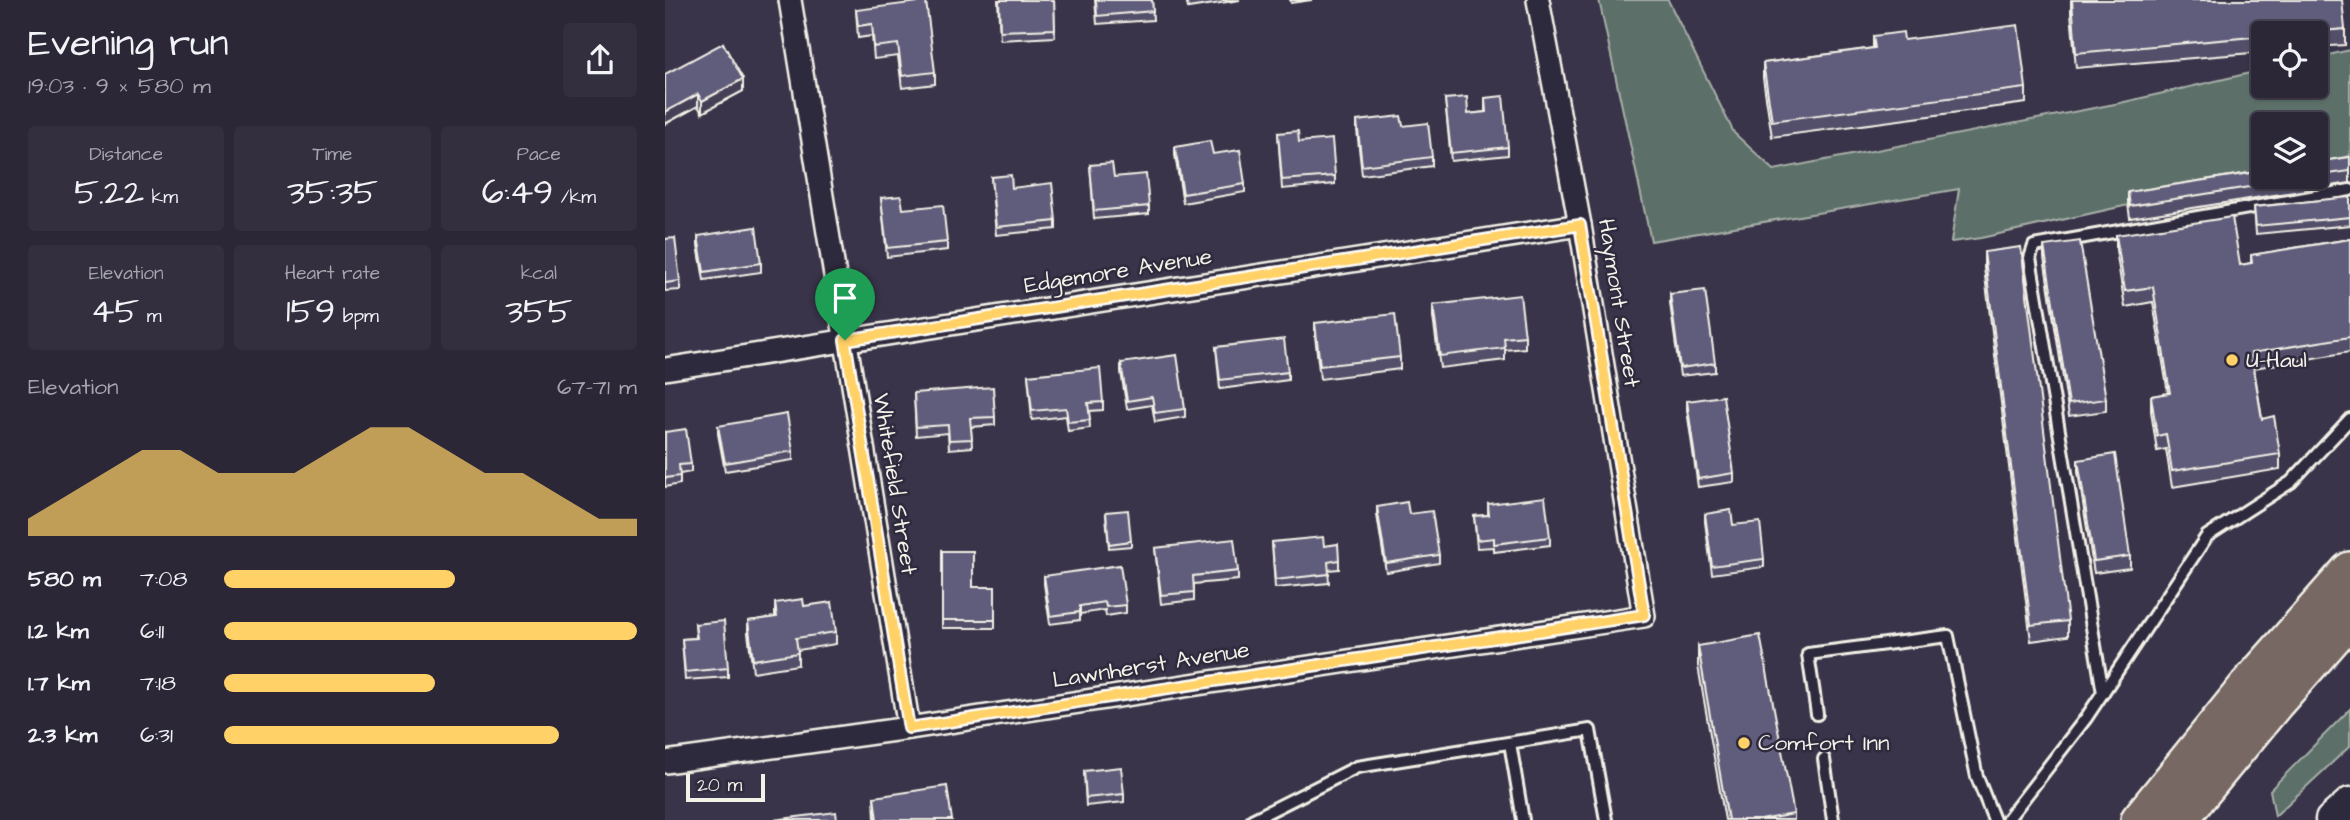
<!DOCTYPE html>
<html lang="en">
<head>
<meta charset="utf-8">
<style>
	body { margin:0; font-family:"Architects Daughter",sans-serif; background:#332f3f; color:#f1f3f6; height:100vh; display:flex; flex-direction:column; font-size:26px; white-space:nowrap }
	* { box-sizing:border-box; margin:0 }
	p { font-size:23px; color:#a6a5ad }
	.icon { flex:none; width:38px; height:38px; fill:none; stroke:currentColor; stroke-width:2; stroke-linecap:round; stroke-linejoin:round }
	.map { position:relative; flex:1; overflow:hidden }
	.details { display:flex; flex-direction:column; background:#2b2737; width:665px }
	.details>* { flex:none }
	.buttons { position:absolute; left:1586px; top:21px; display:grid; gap:14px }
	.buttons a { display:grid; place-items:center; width:77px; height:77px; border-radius:7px; background:#2b2737; box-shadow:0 2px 5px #0004,0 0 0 2px #474452; font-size:35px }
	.scale { position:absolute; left:21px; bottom:18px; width:79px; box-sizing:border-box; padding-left:7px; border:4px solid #f4f1e8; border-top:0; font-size:19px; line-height:24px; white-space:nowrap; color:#f4f1e8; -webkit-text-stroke:5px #2f2a3d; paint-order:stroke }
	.pin { position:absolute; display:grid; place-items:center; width:60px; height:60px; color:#fff; margin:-72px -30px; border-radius:50% 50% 50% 0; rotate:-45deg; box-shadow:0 0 7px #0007 }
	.pin .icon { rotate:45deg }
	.round { display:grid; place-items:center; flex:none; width:74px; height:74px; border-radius:7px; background:#332f3f }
	.head { display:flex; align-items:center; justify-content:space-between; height:119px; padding:0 28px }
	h1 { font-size:38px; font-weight:600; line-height:52px }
	.figures { display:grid; grid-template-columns:repeat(3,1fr); gap:10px; height:119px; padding:7px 28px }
	.figures div { display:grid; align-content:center; border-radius:7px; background:#332f3f; text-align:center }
	.figures b { font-size:35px; font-weight:600 }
	.figures small { font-size:19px; font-weight:400 }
	.figures p { font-size:19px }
	.chart { height:196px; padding:14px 28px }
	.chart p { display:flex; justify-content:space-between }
	.chart svg { width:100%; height:126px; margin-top:7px; fill:#ffd166; opacity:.7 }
	ul { padding:0 28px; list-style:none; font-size:23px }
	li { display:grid; grid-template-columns:112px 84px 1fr; align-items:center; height:52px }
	li i { height:18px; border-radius:9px; background:#ffd166 }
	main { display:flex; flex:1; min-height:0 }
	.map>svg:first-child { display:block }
	.green { fill:#5b6f69; stroke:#a8b0a8; stroke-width:2 }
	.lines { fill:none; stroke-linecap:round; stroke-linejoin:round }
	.lane-casing { stroke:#f4f1e8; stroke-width:16 }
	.street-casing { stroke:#f4f1e8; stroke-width:26 }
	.secondary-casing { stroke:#f4f1e8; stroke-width:35 }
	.highway-casing { stroke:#f4f1e8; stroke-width:42 }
	.lane { stroke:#2f2a3d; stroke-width:10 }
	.street { stroke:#2f2a3d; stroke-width:21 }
	.secondary { stroke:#2f2a3d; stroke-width:30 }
	.highway { stroke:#776864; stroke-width:37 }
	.wall { fill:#53506a; stroke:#f4f1e8; stroke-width:2 }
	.shaded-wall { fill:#444156; stroke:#f4f1e8; stroke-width:2 }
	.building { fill:#615d7b; stroke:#f4f1e8; stroke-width:2 }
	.route-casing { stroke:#fff; stroke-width:14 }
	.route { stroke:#ffd166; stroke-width:9 }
	.poi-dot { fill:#ffd166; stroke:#2f2a3d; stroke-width:2.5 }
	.labels { text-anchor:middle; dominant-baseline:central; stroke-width:5; stroke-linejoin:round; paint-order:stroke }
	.street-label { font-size:23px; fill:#f4f1e8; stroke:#2f2a3d }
	.poi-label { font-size:23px; fill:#f4f1e8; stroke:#2f2a3d; text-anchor:start }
</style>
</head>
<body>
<main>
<section class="details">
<div class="head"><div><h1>Evening run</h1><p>19:03 · 9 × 580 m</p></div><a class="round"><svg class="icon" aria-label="share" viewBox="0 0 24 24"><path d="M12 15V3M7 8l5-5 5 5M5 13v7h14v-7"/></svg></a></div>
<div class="figures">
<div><p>Distance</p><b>5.22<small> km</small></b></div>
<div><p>Time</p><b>35:35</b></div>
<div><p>Pace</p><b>6:49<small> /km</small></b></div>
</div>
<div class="figures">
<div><p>Elevation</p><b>45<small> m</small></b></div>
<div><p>Heart rate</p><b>159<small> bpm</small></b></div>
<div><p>kcal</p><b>355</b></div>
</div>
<div class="chart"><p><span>Elevation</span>67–71 m</p>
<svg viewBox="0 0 160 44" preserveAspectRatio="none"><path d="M0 44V38L10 30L20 22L30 14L40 14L50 22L60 22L70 22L80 14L90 6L100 6L110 14L120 22L130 22L140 30L150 38L160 38V44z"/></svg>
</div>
<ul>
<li><b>580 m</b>7:08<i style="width:56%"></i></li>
<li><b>1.2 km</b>6:11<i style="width:100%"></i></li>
<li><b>1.7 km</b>7:18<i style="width:51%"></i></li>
<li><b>2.3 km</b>6:31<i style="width:81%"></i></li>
</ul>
</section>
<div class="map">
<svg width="1685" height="820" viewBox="0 0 1685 820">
	<rect width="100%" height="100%" fill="#393449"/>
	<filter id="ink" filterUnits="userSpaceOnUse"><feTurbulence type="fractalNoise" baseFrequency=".0143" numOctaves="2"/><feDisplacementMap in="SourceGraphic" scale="14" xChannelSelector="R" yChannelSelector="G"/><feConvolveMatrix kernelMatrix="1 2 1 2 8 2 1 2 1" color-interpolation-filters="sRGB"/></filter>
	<g filter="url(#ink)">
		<g class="green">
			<path d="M934,0H1003L1069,133L1109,170L1455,103L1598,70V86H1650V58L1685,50V156L1650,163V124H1598V175L1316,238L1286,242L1294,189L986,241Z"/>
			<path d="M1685,709V746L1610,816L1605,790Z"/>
		</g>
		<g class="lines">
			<defs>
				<g id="lane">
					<path d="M1438,693L1365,258L1369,246L1685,190"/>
					<path d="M1152,714L1143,654L1283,636L1312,777L1329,820"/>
					<path d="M845,743L858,820"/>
					<path d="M1159,759L1168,820"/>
					<path d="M587,820L692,767L925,730L941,820"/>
					<path d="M1342,820L1421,718L1542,536L1626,482L1685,419"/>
				</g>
				<g id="street">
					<path d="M125,0L244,728"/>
					<path d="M0,369L915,225"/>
					<path d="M0,762L244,728L979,616L915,225L873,0"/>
				</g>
				<path id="secondary" d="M1666,820L1685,803"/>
				<g id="highway">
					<path d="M1475,820L1586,683L1685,571"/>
					<path d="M1513,820L1611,701L1685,617"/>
				</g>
			</defs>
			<use href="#lane" class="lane-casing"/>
			<use href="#street" class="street-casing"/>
			<use href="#secondary" class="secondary-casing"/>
			<use href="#highway" class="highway-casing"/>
			<use href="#lane" class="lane"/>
			<use href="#street" class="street"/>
			<use href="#secondary" class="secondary"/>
			<use href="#highway" class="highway"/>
		</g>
		<g class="wall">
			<path d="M333,0H389L390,37L335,40Z"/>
			<path d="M430,0H487L488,20L432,24Z"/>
			<path d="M521,0H575L523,8Z"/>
			<path d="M625,0H647L626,3Z"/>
			<path d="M1406,0L1680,29V45L1650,47V33H1598V52L1411,68L1406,13Z"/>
			<path d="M191,10L270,72V84L237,88L233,56L209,59L207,36L193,38Z"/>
			<path d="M1208,36L1239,40L1361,88V103L1107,137L1098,78V63L1208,48Z"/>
			<path d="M58,43L78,91L37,113L33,106L0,124Z"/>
			<path d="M820,98L843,147V155L786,161L780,99L803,114L820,112Z"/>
			<path d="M692,121L738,126L767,157V166L697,175L692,130Z"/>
			<path d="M613,133L634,142L670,176V184L617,189Z"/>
			<path d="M510,147L548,154L580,184V192L518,203L510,155Z"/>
			<path d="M1685,157V183L1465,218L1463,204V192Z"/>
			<path d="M425,165L449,177L484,206V214L429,219Z"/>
			<path d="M326,177L347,188L391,221V229L331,235Z"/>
			<path d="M1685,197V225L1591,234L1589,207Z"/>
			<path d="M216,198L238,209L282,242V250L222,257Z"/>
			<path d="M1451,235L1575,265L1586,263V255L1685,239V352L1589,368L1597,419L1615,454V469L1507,487L1501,449L1492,451L1486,411V396L1503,393L1488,302L1460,307L1451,250Z"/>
			<path d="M33,236L96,263V272L39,280L33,245Z"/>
			<path d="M0,239L15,281V290L0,291Z"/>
			<path d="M1379,246L1441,399V411L1404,416L1379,258Z"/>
			<path d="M1319,252L1403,621V636L1366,641L1319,268Z"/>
			<path d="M1005,294L1050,363V372L1015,376L1005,303Z"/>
			<path d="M768,305L860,336V348L840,350V360L775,368L768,317Z"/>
			<path d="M650,323L735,357V369L655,379L650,336Z"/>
			<path d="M551,347L623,372V380L555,389Z"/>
			<path d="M456,363L520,409V417L490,422L487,405L462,409L456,372Z"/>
			<path d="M363,375L438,402V410L424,411L425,428L403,431L401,416L367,420Z"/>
			<path d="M249,393L330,417V425L306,427L307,447L284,449L283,433L251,436Z"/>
			<path d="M1022,401L1069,473V482L1033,487L1022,410Z"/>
			<path d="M53,426L128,451V460L60,471L53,434Z"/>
			<path d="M0,432L26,464V472L15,474V484L0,487Z"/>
			<path d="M1413,460L1465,556V568L1429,573L1413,472Z"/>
			<path d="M823,504L885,537V545L829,552V547L812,548L809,516L823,515Z"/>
			<path d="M712,507L744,514L774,555V563L721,572L712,515Z"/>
			<path d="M1040,514L1068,525L1099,559V567L1047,574L1040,522Z"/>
			<path d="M441,516L466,541V546L444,548Z"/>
			<path d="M607,542L659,546L674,560V569L663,570L664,583L610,588Z"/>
			<path d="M490,548L573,571V580L529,584V600L496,604Z"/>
			<path d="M277,551L308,587H330V628H277Z"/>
			<path d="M379,576L461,605V613L441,616L440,610L415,614V620L385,624L379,584Z"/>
			<path d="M110,603L139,606L171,632V644L133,650V665L88,672L83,633V621L110,617Z"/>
			<path d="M30,624L63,668V677L20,680L17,639L31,638Z"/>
			<path d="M1033,646L1129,814V820H1060L1033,666Z"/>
			<path d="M419,771L459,794V802L421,806Z"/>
			<path d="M209,797L287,820H210Z"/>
		</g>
		<g class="shaded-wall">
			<path d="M78,79V91L37,113V101Z"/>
			<path d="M33,94V106L0,124V112Z"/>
		</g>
		<g class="building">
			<path d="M334,0H389L390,29L335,31Z"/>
			<path d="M431,0H487L488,11L432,16Z"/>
			<path d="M1407,0H1677L1680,29L1634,33H1598V36L1411,53Z"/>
			<path d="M261,1L270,72L237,76L233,44L209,47L207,24L193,26L191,10Z"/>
			<path d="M1353,25L1361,88L1107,121L1098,63L1210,48L1208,36L1238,32L1239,40Z"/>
			<path d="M58,43L78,79L37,101L33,94L0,112V74Z"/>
			<path d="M838,96L843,147L786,153L780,99L802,97L803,114L821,112L820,98Z"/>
			<path d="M736,116L738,126L763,123L767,157L697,166L692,121Z"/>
			<path d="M633,131L634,142L667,139L670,176L617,180L613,133Z"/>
			<path d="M545,141L548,154L575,150L580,184L518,194L510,147Z"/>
			<path d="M1685,157V171L1650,176V162Z"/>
			<path d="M447,163L449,177L481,174L484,206L429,211L425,165Z"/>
			<path d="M1598,171V177H1647L1465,206L1463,192Z"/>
			<path d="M346,175L347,188L387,183L391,221L331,227L326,177Z"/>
			<path d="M236,196L238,209L278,205L282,242L222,248L216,198Z"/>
			<path d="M1685,197V217L1591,226L1589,207Z"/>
			<path d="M1567,217L1575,265L1587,263L1586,255L1685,239V337L1586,353L1597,419L1609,416L1615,454L1507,471L1501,434L1492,436L1486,396L1505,393L1488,287L1460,291L1451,235Z"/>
			<path d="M91,227L96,263L39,272L33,236Z"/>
			<path d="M10,238L15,281L0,283V239Z"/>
			<path d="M1415,241L1441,399L1404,404L1379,246Z"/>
			<path d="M1356,247L1403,621L1366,625L1319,252Z"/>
			<path d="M1040,290L1050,363L1015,368L1005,294Z"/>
			<path d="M855,295L860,336L839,338L840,348L775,356L768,305Z"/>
			<path d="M730,314L735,357L655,366L650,323Z"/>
			<path d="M619,339L623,372L555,380L551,347Z"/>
			<path d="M512,355L520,409L490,413L487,397L462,401L456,363Z"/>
			<path d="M435,368L438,402L423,403L425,420L403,422L401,408L367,411L363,375Z"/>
			<path d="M328,387L330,417L305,418L307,439L284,440L283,425L251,427L249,393Z"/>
			<path d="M1058,396L1069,473L1033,479L1022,401Z"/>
			<path d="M122,414L128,451L60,463L53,426Z"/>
			<path d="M21,429L26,464L14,465L15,476L0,478V432Z"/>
			<path d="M1450,454L1465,556L1429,561L1413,460Z"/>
			<path d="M880,497L885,537L829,544V538L812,540L809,516L824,515L823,504Z"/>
			<path d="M742,502L744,514L767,511L774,555L721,563L712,507Z"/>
			<path d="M463,510L466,541L444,544L441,512Z"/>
			<path d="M1066,510L1068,525L1095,522L1099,559L1047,566L1040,514Z"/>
			<path d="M658,537L659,546L673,544L674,560L663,562L664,574L610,580L607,542Z"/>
			<path d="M569,539L573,571L528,576L529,592L496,595L490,548Z"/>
			<path d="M277,551H308V587H330V620H277Z"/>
			<path d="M455,565L461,605L441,607L440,602L415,606V612L385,616L379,576Z"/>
			<path d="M138,599L139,606L167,602L171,632L131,638L133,653L88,660L83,621L112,617L110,603Z"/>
			<path d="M59,621L63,668L20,672L17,639L32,638L30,624Z"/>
			<path d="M1095,635L1129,814L1096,820H1063L1033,646Z"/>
			<path d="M456,767L459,794L421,798L419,771Z"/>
			<path d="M282,786L287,820H212L209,797Z"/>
			<path d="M171,812L172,820H108Z"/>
		</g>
	</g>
	<g class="lines" filter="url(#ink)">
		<defs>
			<path id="route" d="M915,225L979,615L244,728L180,340Z"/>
		</defs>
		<use href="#route" class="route-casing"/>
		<use href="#route" class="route"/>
	</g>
	<g class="poi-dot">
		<circle cx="1567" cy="360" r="7"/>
		<circle cx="1079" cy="743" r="7"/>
	</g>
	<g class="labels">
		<g class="street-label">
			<text transform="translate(453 271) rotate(-9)">Edgemore Avenue</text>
			<text transform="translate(954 303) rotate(81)">Haymont Street</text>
			<text transform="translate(230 484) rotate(81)">Whitefield Street</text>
			<text transform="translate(486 665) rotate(-9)">Lawnherst Avenue</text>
		</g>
		<g class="poi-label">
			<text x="1581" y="360">U-Haul</text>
			<text x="1093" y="743">Comfort Inn</text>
		</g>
	</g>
</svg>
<div class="buttons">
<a><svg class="icon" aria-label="locate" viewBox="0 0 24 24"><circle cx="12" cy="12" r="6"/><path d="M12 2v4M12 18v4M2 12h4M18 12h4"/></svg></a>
<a><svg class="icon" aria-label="layers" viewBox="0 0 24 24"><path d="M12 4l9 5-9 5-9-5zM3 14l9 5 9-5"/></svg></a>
</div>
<div class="scale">20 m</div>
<div class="pin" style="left:180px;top:340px;background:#1e9e55"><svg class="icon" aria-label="arrive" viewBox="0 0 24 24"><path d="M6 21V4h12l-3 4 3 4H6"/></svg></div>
</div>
</main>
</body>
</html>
